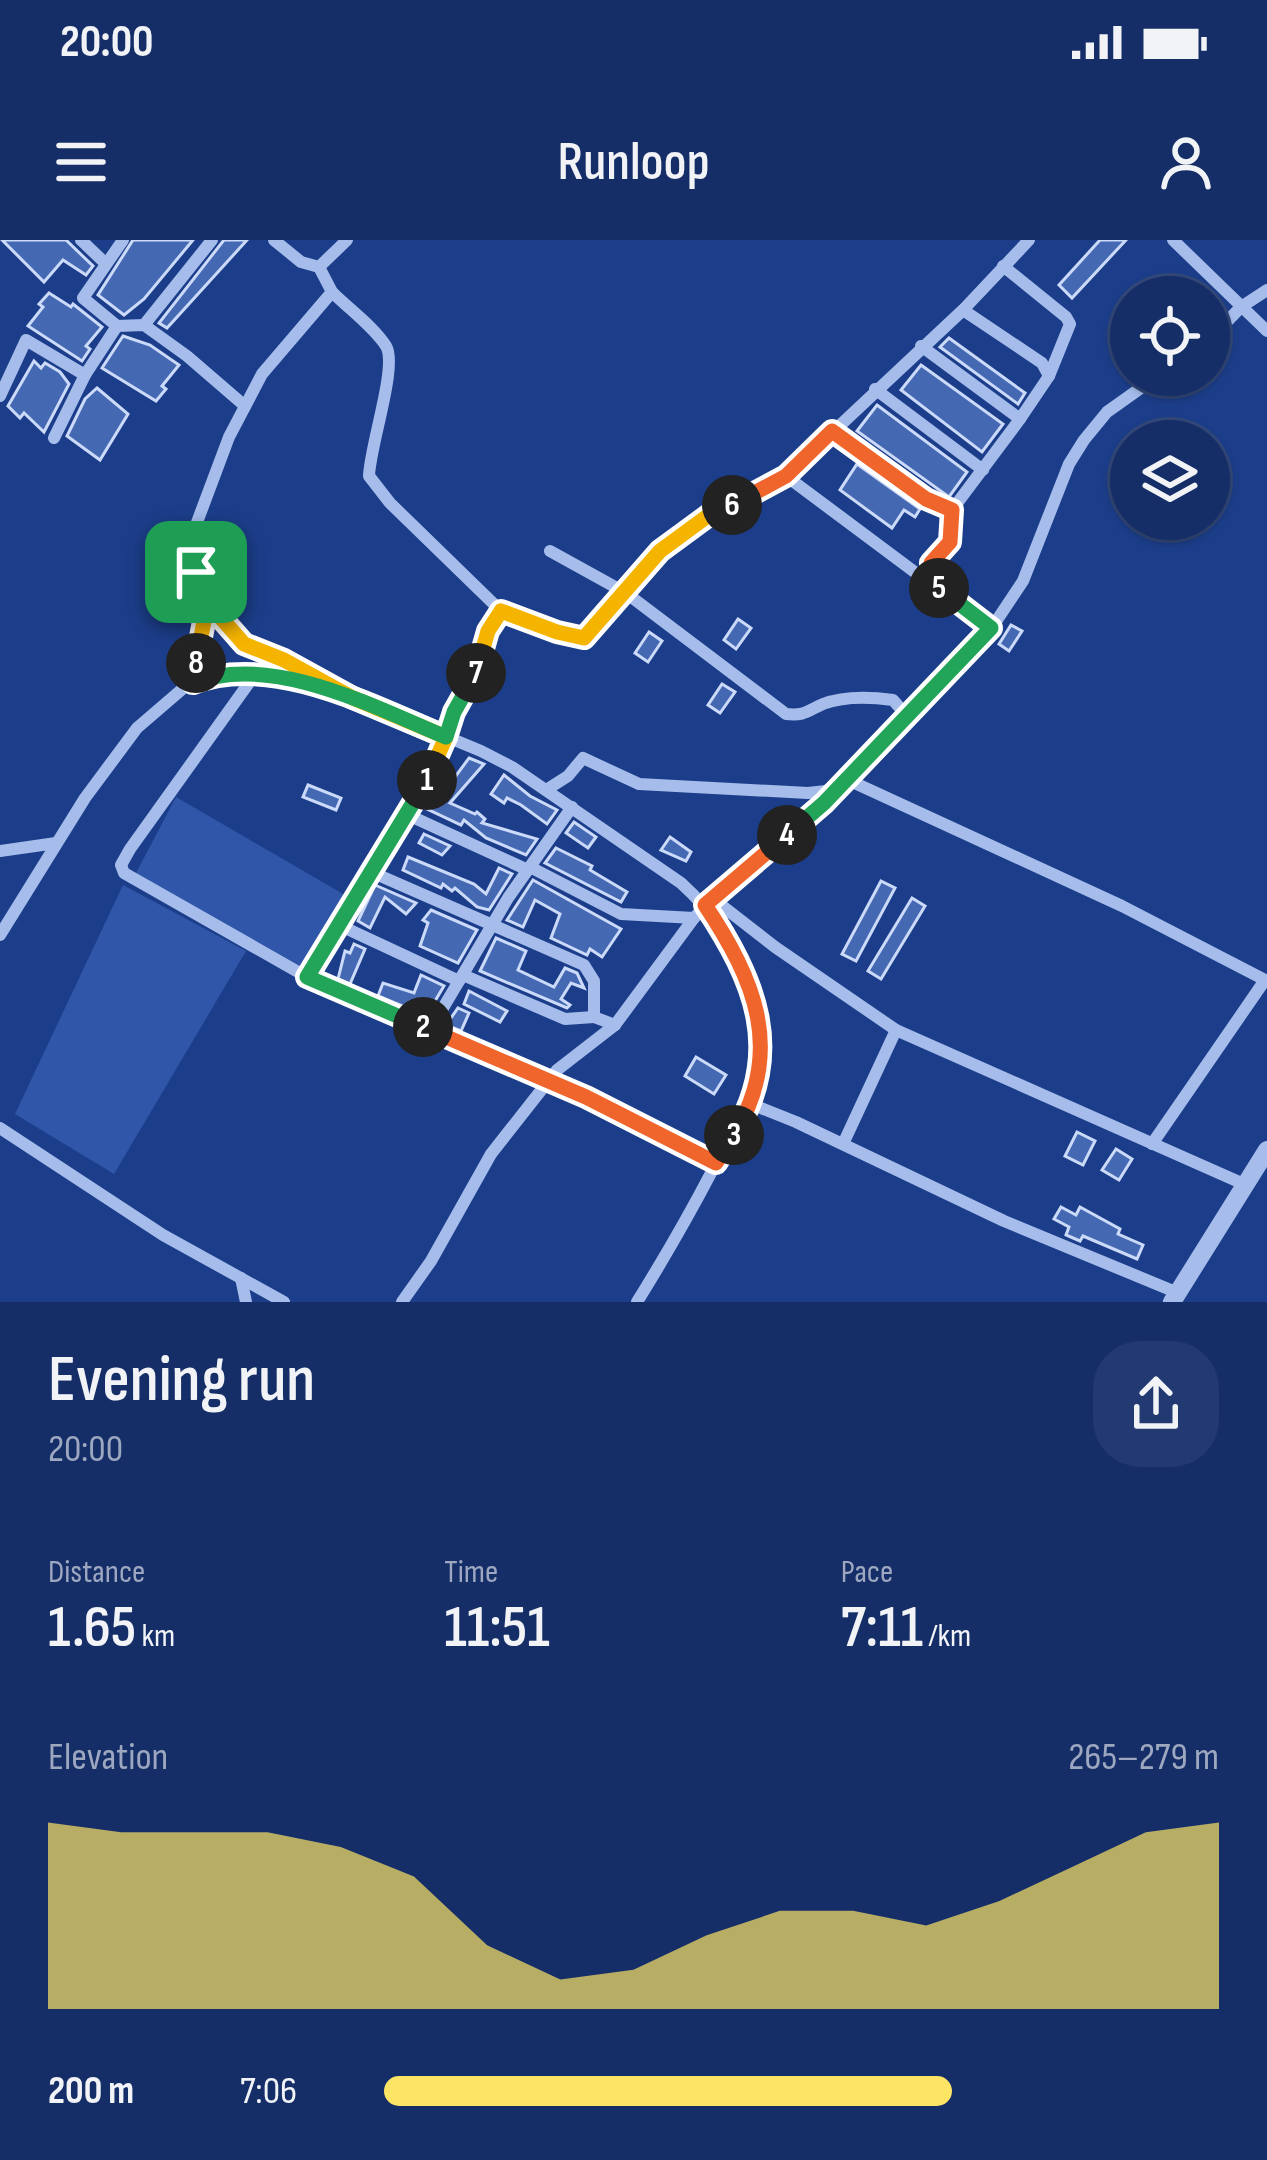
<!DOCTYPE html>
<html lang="en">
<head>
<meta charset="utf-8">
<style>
	body { margin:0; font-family:"Sofia Sans Condensed",sans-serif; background:#223a71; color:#f1f3f6; height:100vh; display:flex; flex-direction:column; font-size:45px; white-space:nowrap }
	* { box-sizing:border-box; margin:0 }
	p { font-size:39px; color:#9da8c0 }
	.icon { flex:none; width:66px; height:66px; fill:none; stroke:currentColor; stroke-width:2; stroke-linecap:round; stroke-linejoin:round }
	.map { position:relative; height:1062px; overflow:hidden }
	.side { display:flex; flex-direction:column; background:#152e68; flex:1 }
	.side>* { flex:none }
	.controls { position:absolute; left:1110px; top:36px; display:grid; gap:24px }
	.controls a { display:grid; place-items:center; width:120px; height:120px; border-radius:50%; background:#152e68; box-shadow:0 3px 9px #0004,0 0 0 3px #344a7c; font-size:60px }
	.pin { position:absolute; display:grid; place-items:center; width:102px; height:102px; color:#fff; margin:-51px; border-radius:24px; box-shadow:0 6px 18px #0006 }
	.km { position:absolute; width:60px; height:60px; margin:-30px; border-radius:50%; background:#222; color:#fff; font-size:33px; line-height:60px; text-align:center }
	.round { display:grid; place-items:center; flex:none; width:126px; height:126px; border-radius:48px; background:#223a71 }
	.headline { display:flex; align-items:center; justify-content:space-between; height:204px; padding:0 48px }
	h1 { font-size:66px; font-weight:600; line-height:90px }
	.stats { display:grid; grid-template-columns:repeat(3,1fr); gap:18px; height:204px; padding:12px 48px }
	.stats div { display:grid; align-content:center }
	.stats b { font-size:60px; font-weight:600 }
	.stats small { font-size:33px; font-weight:400 }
	.stats p { font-size:33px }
	.chart { height:336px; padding:24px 48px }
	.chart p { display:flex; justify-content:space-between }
	.chart svg { width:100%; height:216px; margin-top:12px; fill:#fde464; opacity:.7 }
	ul { padding:0 48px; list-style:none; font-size:39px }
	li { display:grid; grid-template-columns:192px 144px 1fr; align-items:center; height:90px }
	li i { height:30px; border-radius:15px; background:#fde464 }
	.status { display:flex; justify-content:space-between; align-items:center; height:84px; padding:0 60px; background:#152e68; direction:ltr }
	.status svg { height:33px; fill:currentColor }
	header { display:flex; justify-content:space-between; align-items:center; height:156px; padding:0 48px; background:#152e68; font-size:54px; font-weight:600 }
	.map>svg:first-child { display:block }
	.green { fill:#2f56a8 }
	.building { fill:#4468b2; stroke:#ccdaf9; stroke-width:3 }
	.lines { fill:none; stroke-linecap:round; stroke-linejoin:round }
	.minor { stroke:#a6bdec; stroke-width:12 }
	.tertiary { stroke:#a6bdec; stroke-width:18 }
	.split-1-casing { stroke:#fff; stroke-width:24 }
	.split-2-casing { stroke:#fff; stroke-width:24 }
	.split-3-casing { stroke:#fff; stroke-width:24 }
	.split-4-casing { stroke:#fff; stroke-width:24 }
	.split-5-casing { stroke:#fff; stroke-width:24 }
	.split-6-casing { stroke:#fff; stroke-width:24 }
	.split-7-casing { stroke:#fff; stroke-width:24 }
	.split-8-casing { stroke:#fff; stroke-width:24 }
	.split-9-casing { stroke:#fff; stroke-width:24 }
	.split-1 { stroke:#f5b400; stroke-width:15 }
	.split-2 { stroke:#22a559; stroke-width:15 }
	.split-3 { stroke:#f0652b; stroke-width:15 }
	.split-4 { stroke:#f0652b; stroke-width:15 }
	.split-5 { stroke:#22a559; stroke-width:15 }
	.split-6 { stroke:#f0652b; stroke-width:15 }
	.split-7 { stroke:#f5b400; stroke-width:15 }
	.split-8 { stroke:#22a559; stroke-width:15 }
	.split-9 { stroke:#f5b400; stroke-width:15 }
</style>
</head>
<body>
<div class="status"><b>20:00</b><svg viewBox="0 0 49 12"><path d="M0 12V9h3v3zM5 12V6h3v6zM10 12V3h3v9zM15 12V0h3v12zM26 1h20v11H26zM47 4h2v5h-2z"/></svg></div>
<header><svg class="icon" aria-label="menu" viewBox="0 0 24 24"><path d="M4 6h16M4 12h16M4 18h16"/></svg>Runloop<svg class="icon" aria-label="person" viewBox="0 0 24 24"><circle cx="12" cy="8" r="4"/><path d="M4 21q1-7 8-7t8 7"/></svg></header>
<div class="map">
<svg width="1267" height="1062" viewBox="0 0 1267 1062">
	<rect width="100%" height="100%" fill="#1c3e8a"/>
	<g class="green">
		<path d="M176,557L350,658L306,729L135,635Z"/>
		<path d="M123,645L246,711L114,934L15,874Z"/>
	</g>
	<g class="building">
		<path d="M2,0H66L93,26L86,35L63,20L44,42Z"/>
		<path d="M133,0H193L144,59L124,75L98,55Z"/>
		<path d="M224,0H247L167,88L159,83Z"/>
		<path d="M1100,0H1126L1072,58L1059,45Z"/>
		<path d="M49,53L71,67L73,64L102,87L86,106L90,109L82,121L28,86L43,67L39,64Z"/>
		<path d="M123,96L150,105L179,125L162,146L166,149L156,161L102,128Z"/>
		<path d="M949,98L1025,153L1018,164L940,107Z"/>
		<path d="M34,121L41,128L45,123L60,132L69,144L44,192L24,173L20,178L8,166Z"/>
		<path d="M921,125L1003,184L982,212L901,150Z"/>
		<path d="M97,148L128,174L100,220L67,196L85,159Z"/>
		<path d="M877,165L967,232L949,257L857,191Z"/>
		<path d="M857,224L920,269L915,277L904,270L892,288L840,250Z"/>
		<path d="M738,379L751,388L736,409L724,400Z"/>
		<path d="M1011,385L1022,391L1009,411L999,404Z"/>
		<path d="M649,392L662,401L648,422L635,413Z"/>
		<path d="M722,444L735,452L720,473L708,465Z"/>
		<path d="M469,518L484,524L450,563L475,574L477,572L485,579L482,583L537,599L526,615L486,598L464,580L461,585L423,567L430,555L439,559Z"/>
		<path d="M504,535L530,556L557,570L547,584L521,565L507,558L504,563L491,554Z"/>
		<path d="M308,545L341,558L336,570L303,557Z"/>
		<path d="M574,582L596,597L588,608L566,593Z"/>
		<path d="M424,594L450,606L442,615L419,603Z"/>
		<path d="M670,597L691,612L686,621L661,610Z"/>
		<path d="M556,608L592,626L590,630L627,652L621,662L545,623Z"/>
		<path d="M408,617L474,644L486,654L499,628L512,634L489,670L477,667L455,648L452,651L443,644L441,648L403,630Z"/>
		<path d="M533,640L621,689L602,717L590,709L587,715L551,698L560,674L535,660L523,687L507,680Z"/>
		<path d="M881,641L895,648L856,721L842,714Z"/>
		<path d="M375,645L416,663L406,674L385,657L370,688L358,681Z"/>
		<path d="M912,658L925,666L881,739L868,731Z"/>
		<path d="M431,670L477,690L458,723L420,706L428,683L423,680Z"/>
		<path d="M496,698L526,711L518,730L554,747L565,728L577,733L584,748L571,743L561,759L570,765L567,768L480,731Z"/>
		<path d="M354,704L365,709L350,744L338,739L345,711L350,713Z"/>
		<path d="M421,735L444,746L426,776L378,756L383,743L414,753Z"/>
		<path d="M469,751L507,771L500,782L464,764Z"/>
		<path d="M458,768L469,773L461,791L446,785Z"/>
		<path d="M696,817L726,835L714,854L685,836Z"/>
		<path d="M1077,892L1095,901L1083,925L1065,916Z"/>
		<path d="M1116,909L1132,919L1119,940L1102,930Z"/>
		<path d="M1061,967L1076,975L1080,967L1120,989L1118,994L1143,1005L1137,1019L1083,996L1080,1001L1066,995L1069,987L1054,979Z"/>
	</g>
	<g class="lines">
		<g class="minor">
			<path d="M81,0L105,23"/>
			<path d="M123,0L83,58L117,86L144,85L187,116L245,166"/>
			<path d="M274,0L301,22L319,27L347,0"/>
			<path d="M1173,0L1267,91"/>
			<path d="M1003,26L1066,77L1070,84L1049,136"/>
			<path d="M319,27L332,52L262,134L229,197L196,285L195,332L222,379L240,401L337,448"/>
			<path d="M332,52C349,69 373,86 386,106C398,126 370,205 369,236L390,263L501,371"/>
			<path d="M963,70L1042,123L1049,136L1020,179"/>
			<path d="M144,85L212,0"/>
			<path d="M1209,100L1241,67L1267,50"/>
			<path d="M875,149L983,230"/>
			<path d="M0,156L26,100L85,135"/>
			<path d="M833,191L926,259L952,270L1020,179L921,106"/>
			<path d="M54,198L85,135L117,86"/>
			<path d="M786,236L991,389"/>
			<path d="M550,311L626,353L786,474C805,476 807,471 823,464C844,456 872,457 893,460L907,476"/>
			<path d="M935,344L930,323L949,302L952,270"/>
			<path d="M256,433L130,609L121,625L124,633L307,737L587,857L716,923"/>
			<path d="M193,443L205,377L198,345"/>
			<path d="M546,550L568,536L583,518L639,544L808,553L826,551L846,539L1122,666L1267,741"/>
			<path d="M406,574L528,630"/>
			<path d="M0,611L56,603"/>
			<path d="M530,627L621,674L694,678"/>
			<path d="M369,631L584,725L594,741V777L615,785"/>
			<path d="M712,658L775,707L896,790L1246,945"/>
			<path d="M341,686L459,741"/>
			<path d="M0,695L85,558L137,488L187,445L224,435L275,436L353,458L481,511L512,527L681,643C742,698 775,778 752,860C745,886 724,909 711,933C688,977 663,1020 637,1062"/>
			<path d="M463,735L565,779L594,777"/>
			<path d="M307,737L433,530L454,472L477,431L488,391L501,371L557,393L583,398L660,311L709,276L786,236L963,70L1029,0"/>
			<path d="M430,790L508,658L572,567"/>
			<path d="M751,864L796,882L1004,981L1178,1053"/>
			<path d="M0,888L163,995L284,1062"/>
			<path d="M843,904L896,790"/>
			<path d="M1152,904L1265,740"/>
			<path d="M241,1038L246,1062"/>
			<path d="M402,1062L431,1021L491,914L557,830L615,785L694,678L724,645L824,564L991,389L1023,341L1069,224L1084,200L1107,172L1159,135"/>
		</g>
		<path class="tertiary" d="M1172,1062L1267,910"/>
	</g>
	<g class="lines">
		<defs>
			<path id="split-1" d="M196,332L222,379L244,404L284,420L353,458L446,497L427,540"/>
			<path id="split-2" d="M423,787L307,737L427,540"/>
			<path id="split-3" d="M423,787L586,857L716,923L734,895"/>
			<path id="split-4" d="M734,895C785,811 755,740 705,665L787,595"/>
			<path id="split-5" d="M787,595L824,563L991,388L939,348"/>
			<path id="split-6" d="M732,265L786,236L832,191L926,259L952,270L950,302L931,323L939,348"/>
			<path id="split-7" d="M476,433L488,391L501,371L557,392L584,398L660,311L709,275L732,265"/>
			<path id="split-8" d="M196,423L193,443C271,412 374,467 446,497L454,472L476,433"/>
			<path id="split-9" d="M196,332L205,376L196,423"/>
		</defs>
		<use href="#split-1" class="split-1-casing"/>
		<use href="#split-2" class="split-2-casing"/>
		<use href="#split-3" class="split-3-casing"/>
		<use href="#split-4" class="split-4-casing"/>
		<use href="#split-5" class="split-5-casing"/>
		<use href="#split-6" class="split-6-casing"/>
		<use href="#split-7" class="split-7-casing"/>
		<use href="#split-8" class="split-8-casing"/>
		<use href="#split-9" class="split-9-casing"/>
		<use href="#split-1" class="split-1"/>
		<use href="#split-2" class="split-2"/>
		<use href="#split-3" class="split-3"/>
		<use href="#split-4" class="split-4"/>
		<use href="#split-5" class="split-5"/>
		<use href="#split-6" class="split-6"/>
		<use href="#split-7" class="split-7"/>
		<use href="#split-8" class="split-8"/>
		<use href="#split-9" class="split-9"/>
	</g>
</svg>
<div class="controls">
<a><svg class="icon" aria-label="locate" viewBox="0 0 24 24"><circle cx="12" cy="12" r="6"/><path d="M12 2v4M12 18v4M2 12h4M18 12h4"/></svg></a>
<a><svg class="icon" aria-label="layers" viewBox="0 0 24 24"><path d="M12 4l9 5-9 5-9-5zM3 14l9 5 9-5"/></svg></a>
</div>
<div class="pin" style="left:196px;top:332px;background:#1e9e55"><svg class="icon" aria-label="arrive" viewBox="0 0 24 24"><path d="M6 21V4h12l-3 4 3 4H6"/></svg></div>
<b class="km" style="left:427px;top:540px">1</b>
<b class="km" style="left:423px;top:787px">2</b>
<b class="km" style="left:734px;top:895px">3</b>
<b class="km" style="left:787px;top:595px">4</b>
<b class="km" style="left:939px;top:348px">5</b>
<b class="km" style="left:732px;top:265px">6</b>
<b class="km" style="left:476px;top:433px">7</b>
<b class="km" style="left:196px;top:423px">8</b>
</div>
<section class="side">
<div class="headline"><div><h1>Evening run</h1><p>20:00</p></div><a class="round"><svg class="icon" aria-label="share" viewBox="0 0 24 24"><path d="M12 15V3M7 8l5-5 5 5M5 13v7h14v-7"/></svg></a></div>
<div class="stats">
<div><p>Distance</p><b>1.65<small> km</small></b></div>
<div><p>Time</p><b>11:51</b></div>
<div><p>Pace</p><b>7:11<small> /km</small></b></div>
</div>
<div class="chart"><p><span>Elevation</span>265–279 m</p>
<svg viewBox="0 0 160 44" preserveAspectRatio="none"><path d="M0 44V6L10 8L20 8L30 8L40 11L50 17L60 31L70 38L80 36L90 29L100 24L110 24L120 27L130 22L140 15L150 8L160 6V44z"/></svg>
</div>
<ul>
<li><b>200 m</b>7:06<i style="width:68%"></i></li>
</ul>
</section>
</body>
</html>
